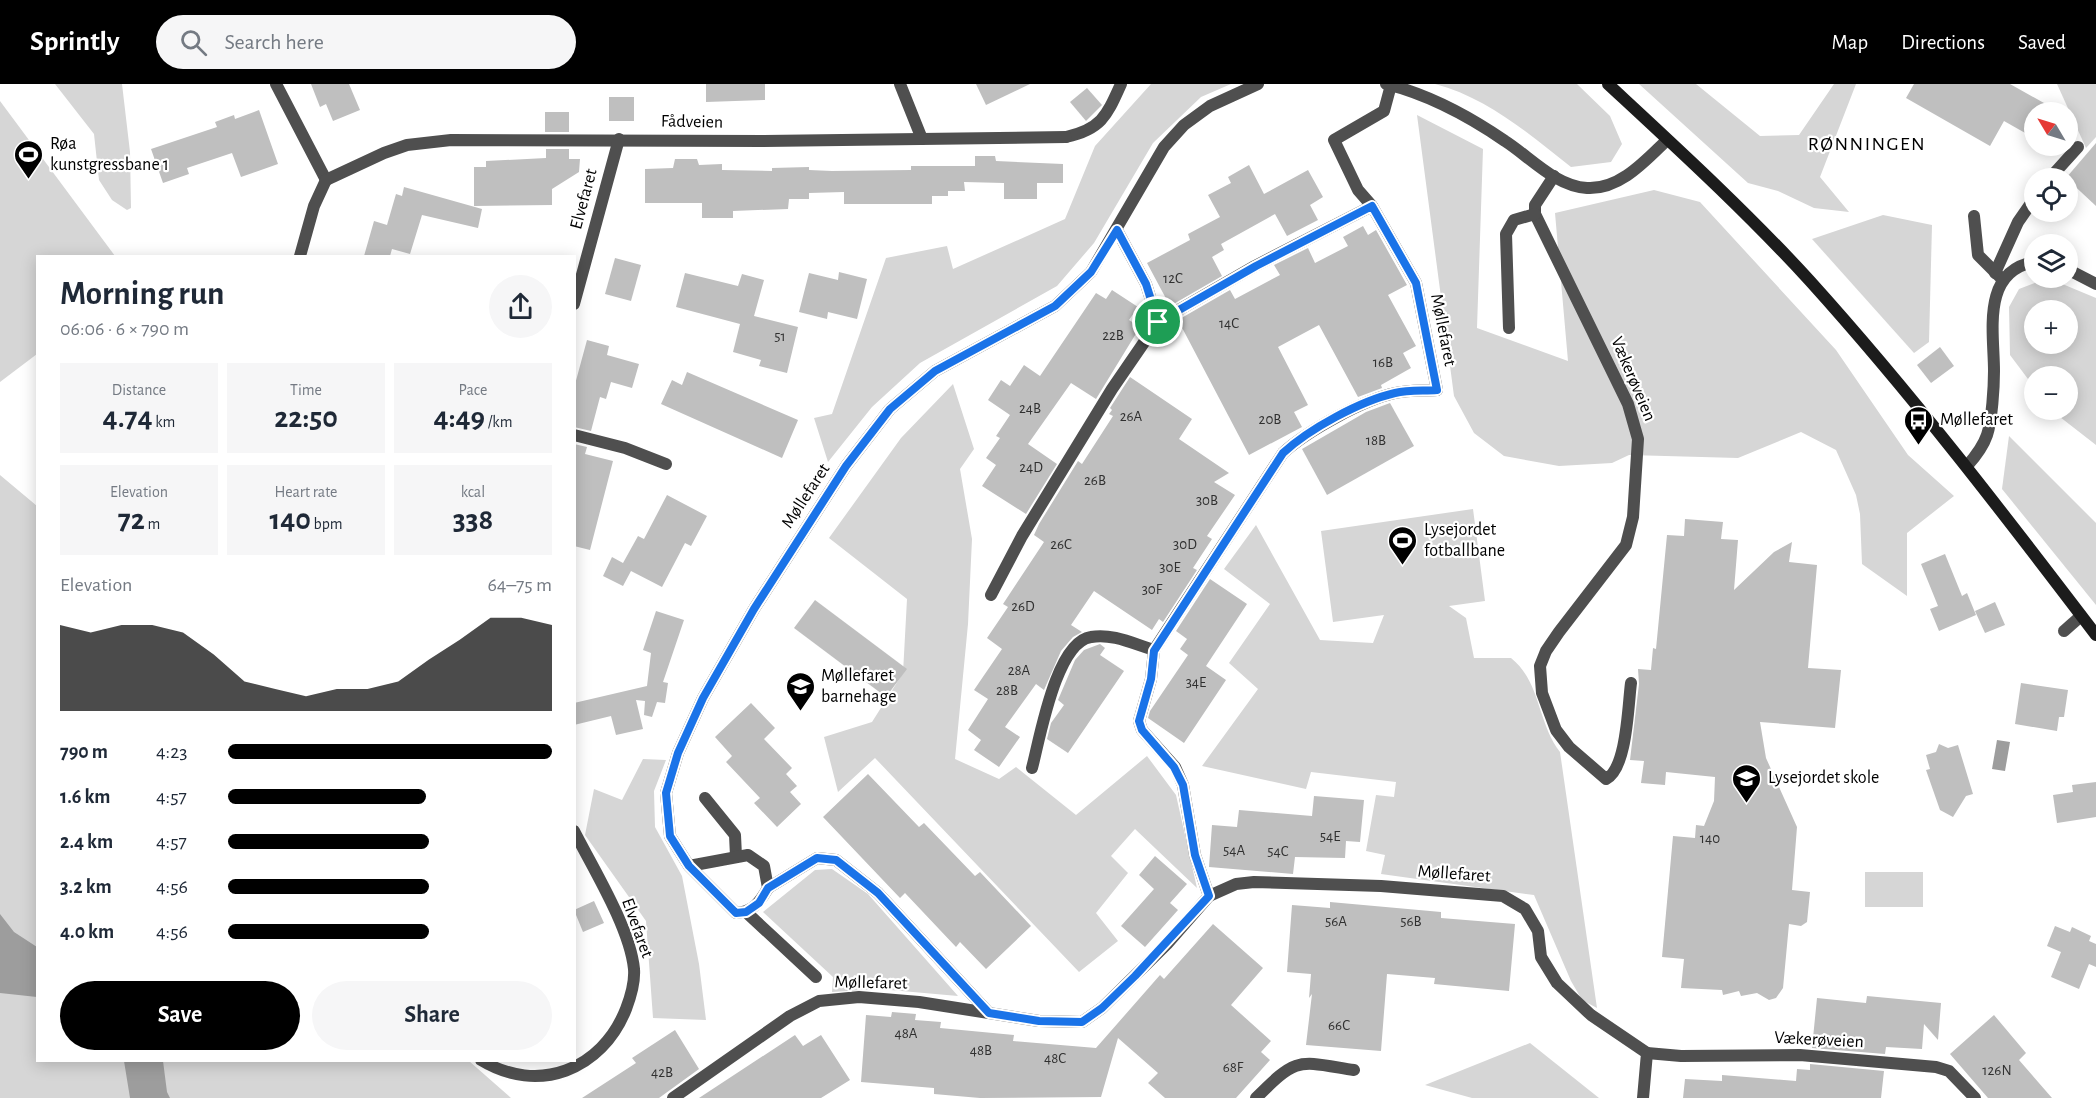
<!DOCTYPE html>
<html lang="en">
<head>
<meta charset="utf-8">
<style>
	body { margin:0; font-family:"Alegreya Sans",sans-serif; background:#f6f6f7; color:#1f2937; height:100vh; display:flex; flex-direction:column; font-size:22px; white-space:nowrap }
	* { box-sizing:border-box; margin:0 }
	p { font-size:20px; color:#747a83 }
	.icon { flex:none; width:33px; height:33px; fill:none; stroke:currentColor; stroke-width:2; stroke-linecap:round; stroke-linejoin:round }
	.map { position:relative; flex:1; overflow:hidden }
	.details { position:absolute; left:36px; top:171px; width:540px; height:807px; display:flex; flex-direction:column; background:#fff; border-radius:0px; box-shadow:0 3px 15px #0003 }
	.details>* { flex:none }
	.needle { width:39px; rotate:308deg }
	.fabs { position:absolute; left:2024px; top:18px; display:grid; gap:12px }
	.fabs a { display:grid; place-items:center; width:54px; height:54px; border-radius:50%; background:#fff; box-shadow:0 3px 15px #0003; font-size:30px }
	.pin { position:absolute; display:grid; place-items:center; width:51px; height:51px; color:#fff; margin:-26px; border:3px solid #fff; border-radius:50%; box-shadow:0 2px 6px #0007 }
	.round { display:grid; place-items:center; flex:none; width:63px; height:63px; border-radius:32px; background:#f6f6f7 }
	.overview { display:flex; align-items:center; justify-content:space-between; height:102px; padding:0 24px }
	h1 { font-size:33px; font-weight:700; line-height:45px }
	.stats { display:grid; grid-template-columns:repeat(3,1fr); gap:9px; height:102px; padding:6px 24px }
	.stats div { display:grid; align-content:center; border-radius:0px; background:#f6f6f7; text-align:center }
	.stats b { font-size:30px; font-weight:700 }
	.stats small { font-size:16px; font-weight:400 }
	.stats p { font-size:16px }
	.chart { height:168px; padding:12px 24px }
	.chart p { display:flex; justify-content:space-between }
	.chart svg { width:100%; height:108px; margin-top:6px; fill:#000; opacity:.7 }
	.button { display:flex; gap:12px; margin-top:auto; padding:12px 24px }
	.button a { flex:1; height:69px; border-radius:36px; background:#000; color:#fff; font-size:24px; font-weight:700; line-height:69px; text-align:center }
	.button a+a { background:#f6f6f7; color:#1f2937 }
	ul { padding:0 24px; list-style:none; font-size:20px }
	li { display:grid; grid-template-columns:96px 72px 1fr; align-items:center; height:45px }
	li i { height:15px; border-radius:8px; background:#000 }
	header { display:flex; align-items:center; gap:36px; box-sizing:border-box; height:84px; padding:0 30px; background:#000; color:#fff }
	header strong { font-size:28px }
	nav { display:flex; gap:33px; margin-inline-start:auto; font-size:21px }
	.search { width:420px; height:54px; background:#f6f6f7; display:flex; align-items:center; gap:15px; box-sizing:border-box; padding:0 21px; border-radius:33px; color:#747a83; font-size:22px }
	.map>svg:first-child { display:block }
	.green { fill:#d6d6d6; fill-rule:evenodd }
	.water { fill:#9d9d9d }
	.building { fill:#bfbfbf }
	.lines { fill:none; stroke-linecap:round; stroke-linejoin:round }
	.lane { stroke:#4f4f4f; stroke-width:12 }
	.street { stroke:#4f4f4f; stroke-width:12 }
	.secondary { stroke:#1c1c1c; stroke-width:12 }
	.route-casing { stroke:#fff; stroke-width:12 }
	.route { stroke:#1a73e8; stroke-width:8 }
	.labels { text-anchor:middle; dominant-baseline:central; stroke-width:4.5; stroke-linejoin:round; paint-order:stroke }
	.number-label { font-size:15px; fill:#303030 }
	.street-label { font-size:18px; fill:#000; stroke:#fff }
	.poi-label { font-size:18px; fill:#000; stroke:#fff; text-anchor:start }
	.neighbourhood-label { font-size:20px; letter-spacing:1.5px; fill:#000; stroke:#fff }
</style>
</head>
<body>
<header>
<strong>Sprintly</strong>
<div class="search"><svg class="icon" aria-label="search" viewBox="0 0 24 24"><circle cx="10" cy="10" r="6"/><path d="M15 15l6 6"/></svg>Search here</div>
<nav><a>Map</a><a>Directions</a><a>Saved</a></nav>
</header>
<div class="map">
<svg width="2096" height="1014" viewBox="0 0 2096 1014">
	<rect width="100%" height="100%" fill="#fff"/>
	<g class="green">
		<path d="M55,0H122L130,68L131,124L127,126L112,116L99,96L94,50Z"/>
		<path d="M1151,0H1231L1201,13L1153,59L1094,159L1057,202L920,279L872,323L828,378L814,334L832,330L886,174L947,162L953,185L1065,135L1095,62Z"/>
		<path d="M1435,0H1577L1610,32L1622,60L1611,78L1571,83C1529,50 1488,14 1435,0Z"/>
		<path d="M1639,0H1696L1760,52L1799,51L1834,0H1856L1820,93L1849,128L1814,124L1778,107L1748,99Z"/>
		<path d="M2057,0H2096V53L2086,64Z"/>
		<path d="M0,17L115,172H38L37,270L0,298Z"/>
		<path d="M1417,31L1483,65L1477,244L1568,277L1555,129L1654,106L1700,118L1836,266L1908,371L1954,412L1907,449V512L1862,480L1860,430L1856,411L1836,366L1801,348L1738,374L1629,371L1612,379L1559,382L1504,372L1474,349L1454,312Z"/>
		<path d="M1883,131L1932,141L1929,258L1914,269L1812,155Z"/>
		<path d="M2048,194L2096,214V361L2051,326H2067V292H2034V303L2010,271L2009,223L2019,205ZM2034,226H2067V260H2034Z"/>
		<path d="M953,300L974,365L960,385L972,455L968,540L955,675L999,695L1016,683L1076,731L1147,672L1176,711L1197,804L1135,745L1111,772L1128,789L1096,829L1118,857L1079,888L875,674L838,708L824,653L872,638L903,589L907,515L829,454L901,354Z"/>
		<path d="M2009,352L2096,439V521L2002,405Z"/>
		<path d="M0,391L37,422L38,976L469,977L511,1014H0Z"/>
		<path d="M1473,425L1485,517L1449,522L1466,534L1474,574H1511C1541,598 1537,638 1560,668L1597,924L1582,916L1571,897L1534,811L1381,790L1385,771L1366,767L1376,711L1394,713L1396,698L1311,688L1306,705L1202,682L1258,605L1229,579L1270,520L1224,485L1256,441L1320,556L1373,559L1384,531L1333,538L1321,447Z"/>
		<path d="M643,675L666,676L654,707L655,743L682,792L699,880L706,936L653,934L646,837L585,751L594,705L622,716Z"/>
		<path d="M832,785L868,810L958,912L879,905L832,908L833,893L763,828L815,786Z"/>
		<rect x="1865" y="788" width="58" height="35"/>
		<path d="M1530,959L1599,1014H1472L1425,1001Z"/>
	</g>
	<g class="water">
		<path d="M1997,656L2010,658L2005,687L1992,685Z"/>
		<path d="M0,830L14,848L37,863V913L0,909Z"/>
		<path d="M124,977H163L167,1008L170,1014H130Z"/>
	</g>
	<g class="building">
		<path d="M311,0H349L360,26L333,37L326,20L320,23Z"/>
		<path d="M706,0H765V16L706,18Z"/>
		<path d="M976,0H1030L986,21Z"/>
		<path d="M1914,0H2010L2060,28H2034V54L2004,37L1990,62L1906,14Z"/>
		<path d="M1087,4L1102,21L1086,37L1070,18Z"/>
		<rect x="609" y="13" width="25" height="24"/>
		<path d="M259,26L278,80L241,93L232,69L187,84L189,90L163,99L151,65L217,43L215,38L234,31L235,35Z"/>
		<rect x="545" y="28" width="24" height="20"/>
		<path d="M2096,59V122L2066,94Z"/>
		<path d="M546,65H569V75H580L579,88L552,105V121L474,122V83H486V77L546,74Z"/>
		<path d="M975,72H995L996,77L1063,80V99H1037V115H1004V99L964,98L965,107H948V112H932V120H844V108L809,109V115H789L788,125L733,127V134H702V119H645V85L673,84L675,75H697L699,81L722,80V86L772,87V84L809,83V86L832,87L911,86V82H975Z"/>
		<path d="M1249,81L1264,110L1308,86L1323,113L1310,121L1318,136L1287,152L1275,130L1221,160L1224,166L1212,173L1222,192L1170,222L1147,179L1190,156L1188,150L1220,133L1208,111L1231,99L1228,93Z"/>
		<path d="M404,103L482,125L478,144L422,131L410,170L392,165L390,172H364L374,137L387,141L396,110L402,112Z"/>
		<path d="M1363,142L1368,151L1376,146L1407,201L1388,211L1416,262L1403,269L1411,284L1381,301L1382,304L1358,313L1319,241L1278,263L1308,321L1294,328L1302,343L1249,371L1178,236L1230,206L1235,215L1280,191L1274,181L1308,164L1315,179L1348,162L1343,153Z"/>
		<path d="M615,174L641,181L631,217L605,210Z"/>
		<path d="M839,188L867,195L857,235L828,228L827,235L799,228L809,189L838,196Z"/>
		<path d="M685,189L738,202L742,190L764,196L754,232L798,243L787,289L759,282L761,276L733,268L740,240L676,223Z"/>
		<path d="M1112,206L1138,223L1129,236L1140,243L1096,315L1071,299L1028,360L1057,380L1026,430L982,402L996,381L986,374L1000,354L996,352L1010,331L988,316L1001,296L1010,302L1024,281L1040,292L1096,209L1106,215Z"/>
		<path d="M587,256L609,262L607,271L639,280L632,304L611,298L606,315L600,313L591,347L574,343V304Z"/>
		<path d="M1940,263L1954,282L1931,299L1917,281Z"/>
		<path d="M687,288L798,336L782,374L661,320L672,296L682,301Z"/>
		<path d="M1130,293L1192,335L1179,355L1229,389L1214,398L1235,411L1207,452L1212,455L1193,484L1197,486L1163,538L1159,535L1152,546L1094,507L1071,541L1082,548L1073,553L1061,567L1044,606L1036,600L1005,643L1020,653L999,683L974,666L981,656L968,646L988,615L974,606L1002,565L987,554L1008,523L1003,520L1044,458L1034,451L1039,440L1078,377L1082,380L1113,332L1109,330L1112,326L1110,324Z"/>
		<path d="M1390,319L1414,362L1327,411L1302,365L1366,328Z"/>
		<path d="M574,360L587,363L585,370L613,377L590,466L574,462Z"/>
		<path d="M667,411L707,432L691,462L685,459L662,503L631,487L623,502L603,492L612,473L623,479L638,452L644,455Z"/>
		<path d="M1685,435L1723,438L1721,455L1738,456L1734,506L1774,468L1792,458L1789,478L1817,481L1808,584L1841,586L1835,644L1760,638L1766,674L1797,743L1792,806L1810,808L1807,838L1801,842L1789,840L1783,904L1776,914L1769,916L1757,909L1741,912L1739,907L1723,911L1722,906L1681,904L1684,875L1662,873L1673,752L1695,754L1696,741L1704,742L1714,717L1715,693L1666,688L1665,701L1641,699L1644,677L1630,676L1639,600L1638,585L1651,586L1653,564L1656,565L1667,451L1684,452Z"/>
		<path d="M1945,470L1962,512L1967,509L1976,531L1939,547L1930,525L1938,522L1921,480Z"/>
		<path d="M1210,495L1247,520L1206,582L1226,596L1184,659L1148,634L1150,627L1188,571L1180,565L1187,555L1176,547Z"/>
		<path d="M815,516L907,585L886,613L794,544Z"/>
		<path d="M1995,518L2005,541L1985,549L1975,527Z"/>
		<path d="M656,527L684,536L663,598L668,599L665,619L657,618L652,633L644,631L645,617L636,616L643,645L616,651L611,632L574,641V619L647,602L651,569L643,566Z"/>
		<path d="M1100,560L1105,564L1100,571L1124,587L1068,669L1047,655L1051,639L1064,621L1058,616L1075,576L1084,566Z"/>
		<path d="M2021,599L2068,606L2064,633H2059L2057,647L2015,640Z"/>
		<path d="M751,619L775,644L764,655L792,684L786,690L797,702L790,708L801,720L777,743L754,719L760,714L726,678L732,672L715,653Z"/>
		<path d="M1939,660L1948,664L1958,661L1973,710L1966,712L1953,733L1940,726L1926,686L1930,685L1926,671L1936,668Z"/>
		<path d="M868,690L919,743L924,739L975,792L980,788L1031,842L986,885L960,858L956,863L905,809L900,814L823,733Z"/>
		<path d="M2096,698V733L2057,739L2053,711L2073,708L2072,701Z"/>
		<path d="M1314,712L1364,716L1360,758L1346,757L1345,774L1295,773L1293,790L1209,783L1212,741L1237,743L1239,726L1312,732Z"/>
		<path d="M1155,772L1187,800L1170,819L1178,826L1145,863L1121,842L1154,805L1139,791Z"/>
		<path d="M594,817L604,839L583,848L574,826Z"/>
		<path d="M1330,818L1441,828V834L1515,840L1509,907L1434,900L1435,894L1387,890L1381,967L1306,961L1312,910L1309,914L1311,890L1287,888L1292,821L1330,824Z"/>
		<path d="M1213,840L1263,884L1231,921L1271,957L1261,968L1270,976L1236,1014H1165L1148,999L1158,989L1118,954L1101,1013L980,1014L934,1010V1004L861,998L866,931L891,933L892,928L916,930L915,936L941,938L940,944L1014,951L1013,957L1096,964L1160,891L1164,895Z"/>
		<path d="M2055,842L2070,848L2072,843L2091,852L2089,857L2096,860V883L2089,880L2079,905L2051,893L2061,868L2047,862Z"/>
		<path d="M1867,912L1941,919L1938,956L1924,940L1922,965L1886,963L1885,970L1812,964L1817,914L1866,919Z"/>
		<path d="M1994,931L2026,969L2019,976L2052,1014H1988L1950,970Z"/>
		<path d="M675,946L699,985L659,1014H582L636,979L632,974Z"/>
		<path d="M795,951L803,962L821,951L850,996L821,1014H699Z"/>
		<path d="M1810,980L1884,987L1881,1014H1683L1685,995L1722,997V991L1796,997L1797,985L1810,986Z"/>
	</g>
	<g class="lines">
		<g class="lane">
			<path d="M1066,53C1102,45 1107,31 1121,0"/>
			<path d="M1554,92L1535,121V130L1628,320L1638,355L1633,433L1626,461L1559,548L1546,567L1540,582L1542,609L1556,646L1569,663L1606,695C1627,685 1628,621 1631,599"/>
			<path d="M1974,132L1978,171L2002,195"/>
			<path d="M1117,146L1146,200L1158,238"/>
			<path d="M1509,244L1506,150L1514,136L1535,130"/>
			<path d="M574,351L625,364L666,380"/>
			<path d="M991,511L1022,452L1112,305L1158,238L1255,182L1372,122"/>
			<path d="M2064,547L2081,532"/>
			<path d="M1032,684C1040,654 1056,558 1091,553C1112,549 1134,560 1154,566"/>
			<path d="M705,714L735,751L736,772"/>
			<path d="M768,804L817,774L836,776L878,809L989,929"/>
			<path d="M1209,812L1195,771L1183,701L1175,683L1142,646L1139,637L1151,595L1154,566L1283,369C1307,347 1363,316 1395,309C1408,306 1423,307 1437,306L1416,199L1372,122L1358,106L1334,56L1384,27L1391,1"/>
			<path d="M746,828L816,893"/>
			<path d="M1647,969L1681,972L1800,971L1936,983L1949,987L1975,1014"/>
			<path d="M673,1014L790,932L819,917L859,913L919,918L1039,937L1082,938L1102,924L1167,860L1209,812L1236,800L1254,798L1381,802L1503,812L1525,825L1538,847L1541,873L1557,899L1591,931L1647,969L1643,1014"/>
			<path d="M1256,1014C1298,972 1297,977 1354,986"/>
		</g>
		<g class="street">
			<path d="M276,0L326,96"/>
			<path d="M900,0L922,55"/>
			<path d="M1386,0C1427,10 1470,33 1505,57C1530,73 1555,102 1587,104C1620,106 1646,76 1667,56"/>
			<path d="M2050,94L2078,63"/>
			<path d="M326,96L384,69L407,61L451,56L764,57L1066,53"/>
			<path d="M300,172L314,122L326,96"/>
			<path d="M2067,185L2096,200"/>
			<path d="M1995,189L2018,138L2034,115"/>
			<path d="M574,220L619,55"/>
			<path d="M1967,382C1975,373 1983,363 1987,351C1992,336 1994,303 1994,287C1994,248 1981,188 2034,178"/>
			<path d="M689,782L748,771L764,782L768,804C760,818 753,828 736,829L689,782L670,752L666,709L678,669L703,614L754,525L846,382L890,325L935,287L1055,222L1091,188L1164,63L1184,41L1210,22L1258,0"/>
			<path d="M481,976C538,1011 602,986 626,925C631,912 635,898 634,885C630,844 593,784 574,747"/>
		</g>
		<path class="secondary" d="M1608,0C1677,64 1747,128 1810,197C1912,310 2004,430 2096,551"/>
	</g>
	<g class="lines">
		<defs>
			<path id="route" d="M1372,122L1416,199L1437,306C1423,307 1408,306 1395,309C1360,317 1309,345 1283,369L1154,567L1151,595L1139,637L1142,646L1174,683L1183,701L1195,771L1209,812L1135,892L1102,924L1082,938L1039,937L989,929L878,809L836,776L817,774L768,804L759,819L746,828L736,829L689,782L670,752L666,709L678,669L703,614L754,525L846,382L890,325L935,287L1055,222L1091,188L1117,146L1146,200L1158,238L1256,182Z"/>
		</defs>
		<use href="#route" class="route-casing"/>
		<use href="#route" class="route"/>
	</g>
	<defs>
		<symbol id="stadium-pin" viewBox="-11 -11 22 30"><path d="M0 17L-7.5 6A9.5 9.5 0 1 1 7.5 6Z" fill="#000" stroke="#fff"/><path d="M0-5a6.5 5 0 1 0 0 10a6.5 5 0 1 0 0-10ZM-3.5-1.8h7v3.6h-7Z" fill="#fff"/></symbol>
		<symbol id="bus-pin" viewBox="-11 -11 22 30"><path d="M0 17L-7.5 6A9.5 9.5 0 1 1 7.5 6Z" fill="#000" stroke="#fff"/><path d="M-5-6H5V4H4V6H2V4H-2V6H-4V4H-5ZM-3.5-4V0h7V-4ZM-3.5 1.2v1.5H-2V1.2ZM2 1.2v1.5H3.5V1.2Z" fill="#fff"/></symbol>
		<symbol id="school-pin" viewBox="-11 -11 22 30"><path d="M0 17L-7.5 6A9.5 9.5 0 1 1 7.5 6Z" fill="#000" stroke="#fff"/><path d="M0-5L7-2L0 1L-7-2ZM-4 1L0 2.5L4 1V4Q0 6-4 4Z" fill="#fff"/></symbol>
	</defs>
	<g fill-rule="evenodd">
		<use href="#stadium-pin" x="12" y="54" width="33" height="45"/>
		<use href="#bus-pin" x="1902" y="320" width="33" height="45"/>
		<use href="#stadium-pin" x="1386" y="440" width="33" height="45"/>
		<use href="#school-pin" x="784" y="586" width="33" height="45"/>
		<use href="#school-pin" x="1730" y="678" width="33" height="45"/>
	</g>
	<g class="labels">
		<g class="number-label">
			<text x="1173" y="194">12C</text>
			<text x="1229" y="239">14C</text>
			<text x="1113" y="251">22B</text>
			<text x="780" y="252">51</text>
			<text x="1383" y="278">16B</text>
			<text x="1030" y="324">24B</text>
			<text x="1131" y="332">26A</text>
			<text x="1270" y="335">20B</text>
			<text x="1376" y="356">18B</text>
			<text x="1031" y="383">24D</text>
			<text x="1095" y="396">26B</text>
			<text x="1207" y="416">30B</text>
			<text x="1061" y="460">26C</text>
			<text x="1185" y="460">30D</text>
			<text x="1170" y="483">30E</text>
			<text x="1152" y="505">30F</text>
			<text x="1023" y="522">26D</text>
			<text x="1019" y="586">28A</text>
			<text x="1196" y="598">34E</text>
			<text x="1007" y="606">28B</text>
			<text x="1330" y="752">54E</text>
			<text x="1710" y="754">140</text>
			<text x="1234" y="766">54A</text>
			<text x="1278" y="767">54C</text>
			<text x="1336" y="837">56A</text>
			<text x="1411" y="837">56B</text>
			<text x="1339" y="941">66C</text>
			<text x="906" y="949">48A</text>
			<text x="981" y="966">48B</text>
			<text x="1055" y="974">48C</text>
			<text x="1233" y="983">68F</text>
			<text x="1997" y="986">126N</text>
			<text x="662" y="988">42B</text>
		</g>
		<g class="street-label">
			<text transform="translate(692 38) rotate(1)">Fådveien</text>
			<text transform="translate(584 115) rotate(-75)">Elvefaret</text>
			<text transform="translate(1443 246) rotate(79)">Møllefaret</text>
			<text transform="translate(1633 295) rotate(67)">Vækerøveien</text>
			<text transform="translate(806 412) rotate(-57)">Møllefaret</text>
			<text transform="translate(1454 790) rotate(4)">Møllefaret</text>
			<text transform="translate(637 844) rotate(70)">Elvefaret</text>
			<text transform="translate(871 899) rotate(1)">Møllefaret</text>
			<text transform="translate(1819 956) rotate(3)">Vækerøveien</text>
		</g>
		<g class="poi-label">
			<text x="50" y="60">Røa<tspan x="50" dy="21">kunstgressbane 1</tspan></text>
			<text x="1940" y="336">Møllefaret</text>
			<text x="1424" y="446">Lysejordet<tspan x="1424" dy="21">fotballbane</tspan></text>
			<text x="821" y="592">Møllefaret<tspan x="821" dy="21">barnehage</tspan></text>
			<text x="1768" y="694">Lysejordet skole</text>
		</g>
		<g class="neighbourhood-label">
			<text x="1867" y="60">RØNNINGEN</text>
		</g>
	</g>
</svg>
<div class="fabs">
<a><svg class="needle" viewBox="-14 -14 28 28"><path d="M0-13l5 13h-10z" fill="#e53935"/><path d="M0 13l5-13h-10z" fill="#747a83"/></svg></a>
<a><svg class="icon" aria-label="locate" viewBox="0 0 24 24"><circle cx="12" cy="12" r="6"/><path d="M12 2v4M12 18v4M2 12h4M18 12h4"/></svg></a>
<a><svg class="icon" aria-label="layers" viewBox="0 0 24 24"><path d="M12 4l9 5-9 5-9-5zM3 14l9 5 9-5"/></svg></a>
<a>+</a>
<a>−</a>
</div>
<div class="pin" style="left:1158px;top:238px;background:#1e9e55"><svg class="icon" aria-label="arrive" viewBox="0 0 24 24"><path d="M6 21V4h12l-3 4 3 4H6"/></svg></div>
<section class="details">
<div class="overview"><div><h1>Morning run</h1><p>06:06 · 6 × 790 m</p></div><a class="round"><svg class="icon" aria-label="share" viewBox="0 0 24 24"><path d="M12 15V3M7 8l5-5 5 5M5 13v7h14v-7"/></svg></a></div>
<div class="stats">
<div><p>Distance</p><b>4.74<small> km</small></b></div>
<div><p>Time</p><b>22:50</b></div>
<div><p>Pace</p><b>4:49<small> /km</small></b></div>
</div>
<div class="stats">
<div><p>Elevation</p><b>72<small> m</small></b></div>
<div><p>Heart rate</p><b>140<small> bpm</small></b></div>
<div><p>kcal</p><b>338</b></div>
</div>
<div class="chart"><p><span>Elevation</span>64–75 m</p>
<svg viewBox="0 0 160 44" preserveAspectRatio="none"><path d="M0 44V9L10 12L20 9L30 9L40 12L50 21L60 32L70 35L80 38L90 35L100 35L110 32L120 23L130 15L140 6L150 6L160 9V44z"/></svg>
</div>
<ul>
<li><b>790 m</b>4:23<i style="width:100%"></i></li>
<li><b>1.6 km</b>4:57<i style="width:61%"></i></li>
<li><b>2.4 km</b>4:57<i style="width:62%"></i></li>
<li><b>3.2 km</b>4:56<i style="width:62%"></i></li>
<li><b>4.0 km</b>4:56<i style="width:62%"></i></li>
</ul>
<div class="button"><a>Save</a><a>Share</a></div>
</section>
</div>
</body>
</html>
